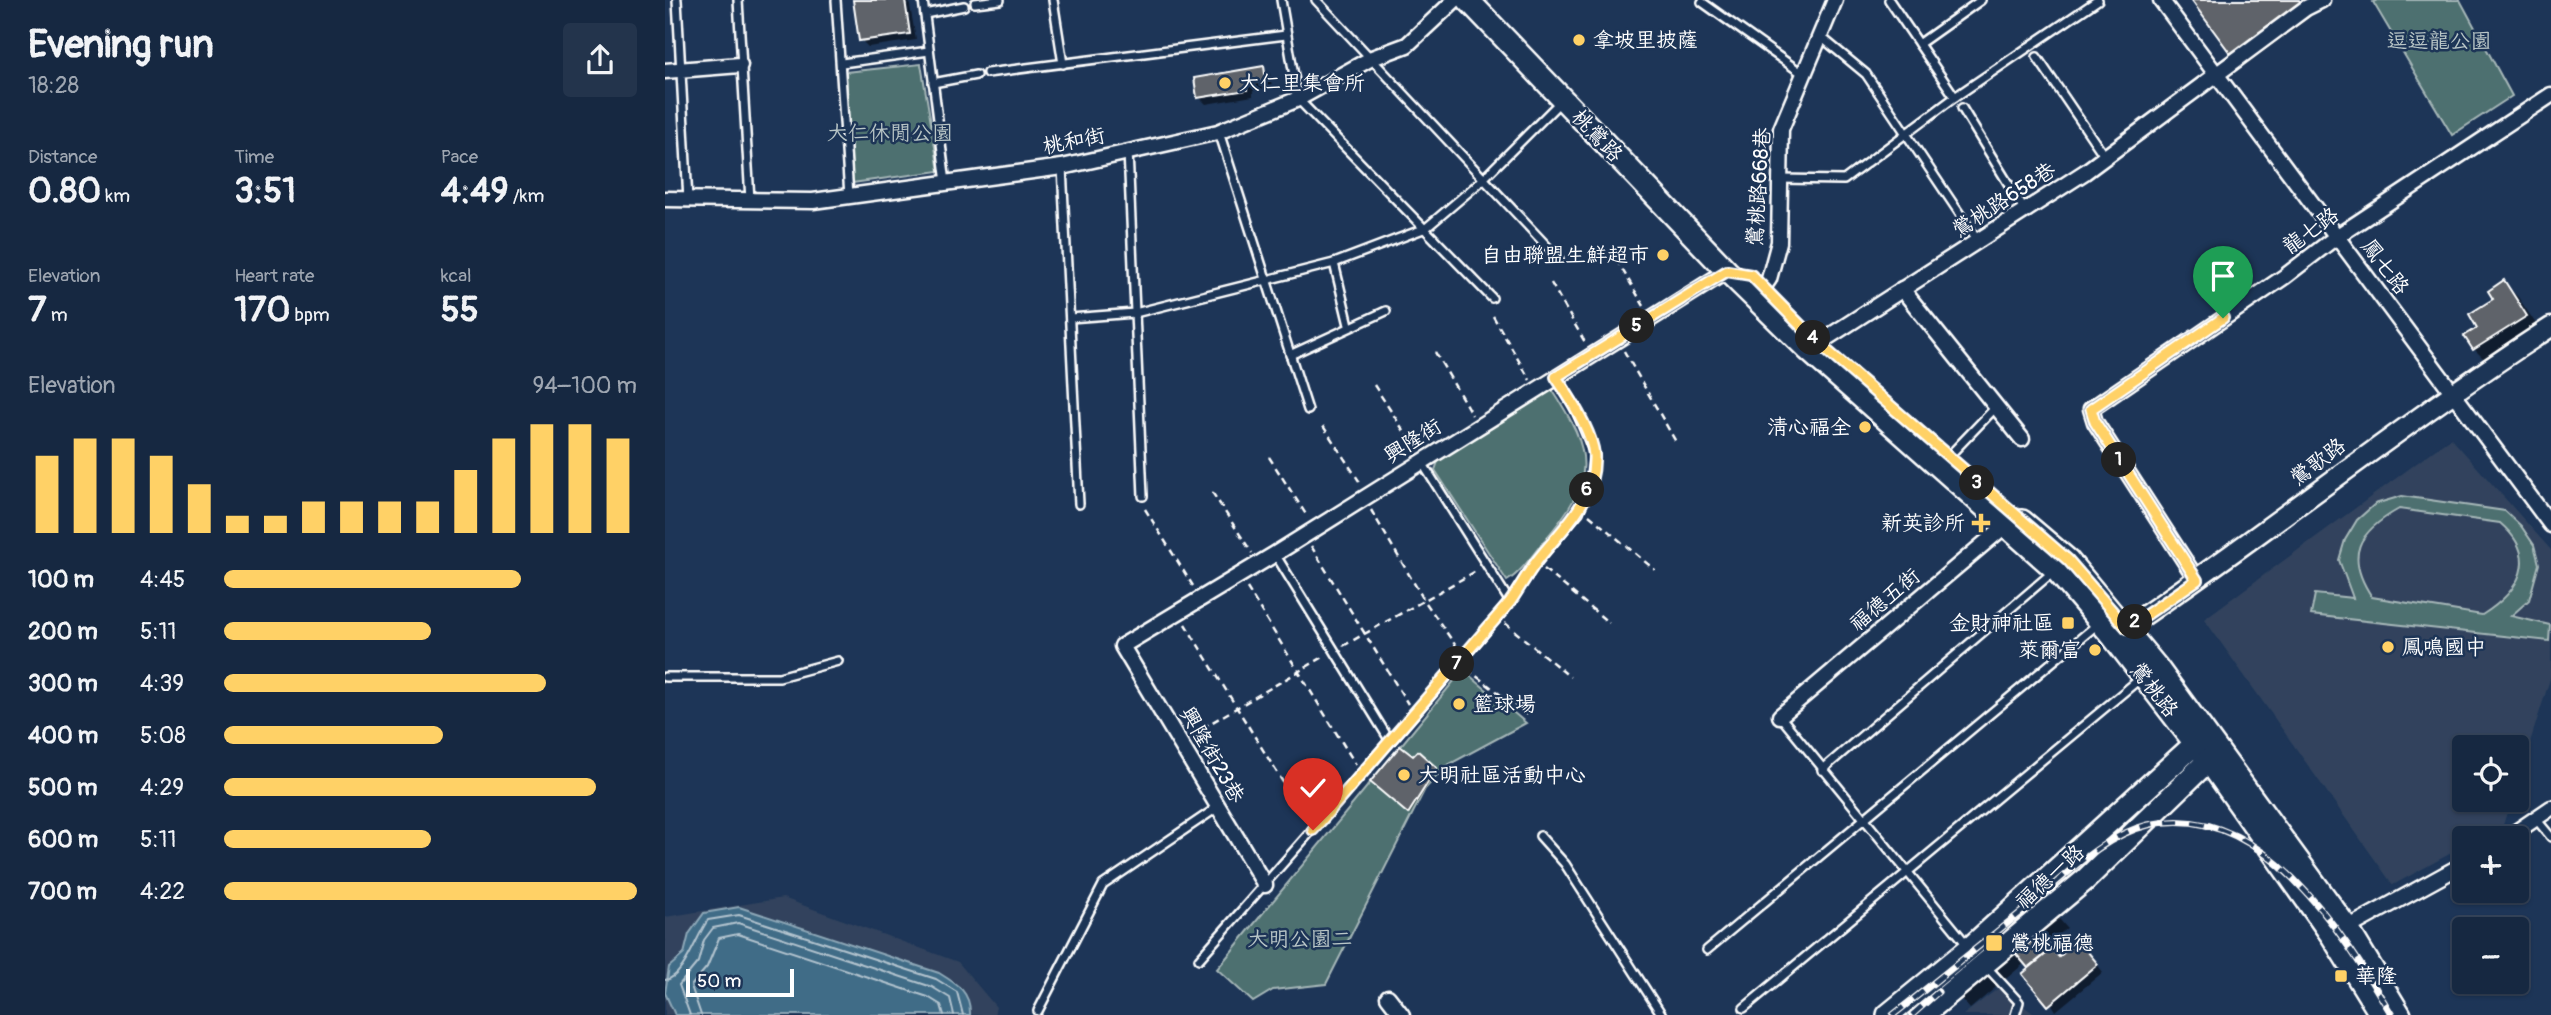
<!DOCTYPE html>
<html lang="en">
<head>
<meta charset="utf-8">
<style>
	body { margin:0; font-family:Pangolin,"LXGW WenKai TC",sans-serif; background:#23344c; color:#f1f3f6; height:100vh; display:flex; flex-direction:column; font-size:26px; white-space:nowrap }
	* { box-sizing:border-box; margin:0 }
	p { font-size:23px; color:#9ea6b1 }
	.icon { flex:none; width:38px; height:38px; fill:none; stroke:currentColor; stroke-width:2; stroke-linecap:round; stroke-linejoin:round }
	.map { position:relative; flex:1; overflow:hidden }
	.side { display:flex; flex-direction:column; background:#162841; width:665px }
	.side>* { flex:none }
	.fabs { position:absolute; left:1787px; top:735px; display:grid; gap:14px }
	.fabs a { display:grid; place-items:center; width:77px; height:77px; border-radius:7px; background:#162841; box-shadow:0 2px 5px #0004,0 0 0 2px #35445a; font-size:35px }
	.scale { position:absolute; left:21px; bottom:18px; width:108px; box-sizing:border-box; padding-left:7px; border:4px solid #fff; border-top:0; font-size:19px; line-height:24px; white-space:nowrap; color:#fff; -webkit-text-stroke:5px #1d3557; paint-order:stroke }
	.pin { position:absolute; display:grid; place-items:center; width:60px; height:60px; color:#fff; margin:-72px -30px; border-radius:50% 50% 50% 0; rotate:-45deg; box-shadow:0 0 7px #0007 }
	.pin .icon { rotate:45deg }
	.km { position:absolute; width:35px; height:35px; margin:-18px; border-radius:50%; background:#222; color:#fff; font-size:19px; line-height:35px; text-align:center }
	.round { display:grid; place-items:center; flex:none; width:74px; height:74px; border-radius:7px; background:#23344c }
	.head { display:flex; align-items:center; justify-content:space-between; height:119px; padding:0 28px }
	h1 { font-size:38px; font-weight:700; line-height:52px }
	.stats { display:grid; grid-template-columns:repeat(3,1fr); gap:10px; height:119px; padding:7px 28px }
	.stats div { display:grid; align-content:center }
	.stats b { font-size:35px; font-weight:700 }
	.stats small { font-size:19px; font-weight:400 }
	.stats p { font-size:19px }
	.chart { height:196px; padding:14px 28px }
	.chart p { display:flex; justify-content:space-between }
	.chart svg { width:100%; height:126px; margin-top:7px; stroke:#ffd166; stroke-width:6 }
	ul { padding:0 28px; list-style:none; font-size:23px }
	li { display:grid; grid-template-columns:112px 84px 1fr; align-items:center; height:52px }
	li i { height:18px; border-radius:9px; background:#ffd166 }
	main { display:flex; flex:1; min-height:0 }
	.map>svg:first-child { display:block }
	.built { fill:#31435d }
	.green { fill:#4d6f70; stroke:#a6b7b8; stroke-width:2; fill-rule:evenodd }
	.water { fill:#416c87; stroke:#8da7b7; stroke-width:2 }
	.shadow { fill:#0007 }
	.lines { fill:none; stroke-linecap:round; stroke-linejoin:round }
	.shore { stroke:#b3c4cf; stroke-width:2 }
	.building { fill:#5f646a; stroke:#fff; stroke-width:2 }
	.service-casing { stroke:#fff; stroke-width:12 }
	.minor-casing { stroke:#fff; stroke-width:19 }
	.tertiary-casing { stroke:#fff; stroke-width:23 }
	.secondary-casing { stroke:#fff; stroke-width:26 }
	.path { stroke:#fff; stroke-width:2.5; stroke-dasharray:7 5; stroke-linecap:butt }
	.service { stroke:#1d3557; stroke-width:7 }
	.minor { stroke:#1d3557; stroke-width:14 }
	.tertiary { stroke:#1d3557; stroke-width:18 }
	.secondary { stroke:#1d3557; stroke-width:21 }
	.rail-casing { stroke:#fff; stroke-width:7 }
	.rail { stroke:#1d3557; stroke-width:4.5; stroke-dasharray:13; stroke-linecap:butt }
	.route-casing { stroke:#fff; stroke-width:14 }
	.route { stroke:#ffd166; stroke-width:9 }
	.poi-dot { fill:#ffd166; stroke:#1d3557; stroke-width:2.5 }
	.labels { text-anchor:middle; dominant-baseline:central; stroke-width:5; stroke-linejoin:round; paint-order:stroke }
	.poi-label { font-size:21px; fill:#fff; stroke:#1d3557; text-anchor:start }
	.park-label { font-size:21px; fill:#b8c5c6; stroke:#1d3557 }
	.street-label { font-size:21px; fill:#fff; stroke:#1d3557 }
</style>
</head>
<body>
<main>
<section class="side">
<div class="head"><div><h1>Evening run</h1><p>18:28</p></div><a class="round"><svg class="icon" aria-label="share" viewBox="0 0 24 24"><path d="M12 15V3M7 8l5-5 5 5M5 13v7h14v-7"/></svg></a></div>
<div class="stats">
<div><p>Distance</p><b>0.80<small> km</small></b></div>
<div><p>Time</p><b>3:51</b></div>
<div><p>Pace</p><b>4:49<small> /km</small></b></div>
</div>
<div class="stats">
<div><p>Elevation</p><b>7<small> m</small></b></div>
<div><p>Heart rate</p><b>170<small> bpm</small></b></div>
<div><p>kcal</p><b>55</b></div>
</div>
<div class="chart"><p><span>Elevation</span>94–100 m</p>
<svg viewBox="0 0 160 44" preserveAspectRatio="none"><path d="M5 44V17M15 44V11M25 44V11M35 44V17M45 44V27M55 44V38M65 44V38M75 44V33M85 44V33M95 44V33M105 44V33M115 44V22M125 44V11M135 44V6M145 44V6M155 44V11"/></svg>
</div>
<ul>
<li><b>100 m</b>4:45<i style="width:72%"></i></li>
<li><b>200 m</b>5:11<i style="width:50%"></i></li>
<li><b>300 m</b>4:39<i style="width:78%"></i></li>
<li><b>400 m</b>5:08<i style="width:53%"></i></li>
<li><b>500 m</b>4:29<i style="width:90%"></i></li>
<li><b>600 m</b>5:11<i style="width:50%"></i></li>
<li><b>700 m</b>4:22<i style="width:100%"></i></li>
</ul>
</section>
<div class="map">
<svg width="1886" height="1015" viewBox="0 0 1886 1015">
	<rect width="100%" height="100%" fill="#1d3557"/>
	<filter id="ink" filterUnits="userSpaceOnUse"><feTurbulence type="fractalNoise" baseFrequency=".0143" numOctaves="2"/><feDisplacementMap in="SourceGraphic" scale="14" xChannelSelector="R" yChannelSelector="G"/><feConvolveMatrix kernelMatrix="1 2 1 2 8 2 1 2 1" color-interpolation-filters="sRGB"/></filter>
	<g filter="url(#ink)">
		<g class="built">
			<path d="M1786,438L1886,550V676L1852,783V747H1799V800H1846L1838,825L1814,838H1799V846L1728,885L1539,619Z"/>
			<path d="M118,898L293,962L331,1007L329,1015H0V917Z"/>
			<path d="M1335,987L1370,1015H1298Z"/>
		</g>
		<g class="green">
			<path d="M1712,0H1795L1847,96L1787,135L1708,2Z"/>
			<path d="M256,64L274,171L187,183L181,72Z"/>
			<path d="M886,388C930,454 931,480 879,541C868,554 857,572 842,581L770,470L774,459Z"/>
			<path d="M1737,496L1840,511L1856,526L1869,545L1874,564L1864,600L1846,616L1885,625L1884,641L1646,615L1650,594L1688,598L1674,560L1680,540L1692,520L1710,504ZM1734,509L1835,523C1875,557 1855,591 1817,615L1707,597C1679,555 1693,532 1734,509Z"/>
			<path d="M798,670L861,723L781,766L760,789L661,984L608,990L588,1002L552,969Z"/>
		</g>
		<path class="water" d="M74,907L274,973C292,984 306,992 305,1015H10L0,993L4,967L19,954L24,934L39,913Z"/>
		<g class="shadow">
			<path d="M201,0H244L251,40L203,47L196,40Z"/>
			<path d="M1528,0H1635L1647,16L1579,66Z"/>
			<path d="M598,68L605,74L607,87L588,91V96L541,104L534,97Z"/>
			<path d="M1839,283L1853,297L1875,330L1823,363L1809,349L1815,328Z"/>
			<path d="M753,754L772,771L745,814L707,782Z"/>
			<path d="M1364,884L1402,928L1382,944L1394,958L1420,949L1438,972L1391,1011L1361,962L1305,1009L1267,966Z"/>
		</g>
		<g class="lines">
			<g class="shore">
				<path d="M0,980C19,978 31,936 43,920L74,915L271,979L292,992L298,1015"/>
				<path d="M25,1015L14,985L33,962L39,940L48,928L73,923L267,987L285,998L289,1015"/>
				<path d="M36,1015L26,986L42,967L54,938L73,934L263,997L276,1005L279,1015"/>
			</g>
		</g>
		<g class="building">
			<path d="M188,0H240L245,34L194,41Z"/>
			<path d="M1526,0H1634L1639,6L1568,57Z"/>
			<path d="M599,66L601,81L582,84V90L532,98L529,78Z"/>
			<path d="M1839,280L1862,316L1808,350L1799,336L1812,328L1804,314L1828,299L1823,291Z"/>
			<path d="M735,746L748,756L753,751L772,768L743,814L705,782Z"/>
			<path d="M1375,934L1387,949L1363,968L1351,954Z"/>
			<path d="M1413,940L1433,964L1383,1006L1357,974L1387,949L1394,957Z"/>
		</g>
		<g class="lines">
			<defs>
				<g id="service">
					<path d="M12,0L23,200"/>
					<path d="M73,0L85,200"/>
					<path d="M171,0L184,196"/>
					<path d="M258,0L281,183"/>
					<path d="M388,0L398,64"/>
					<path d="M616,0L633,99L827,298"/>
					<path d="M651,0L894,259"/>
					<path d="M1224,0L1290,97"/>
					<path d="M1037,2L1138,74"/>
					<path d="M310,3L335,0"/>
					<path d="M260,14L299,6"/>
					<path d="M1155,36L1201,74L1313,241"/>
					<path d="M1254,44L1316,0"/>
					<path d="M1372,57L1440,157"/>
					<path d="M177,63L264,51"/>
					<path d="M322,73L621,35"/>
					<path d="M268,83L311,75"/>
					<path d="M1297,108L1360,211"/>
					<path d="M554,132L643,410"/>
					<path d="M463,151L478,496"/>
					<path d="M397,167L414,504"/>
					<path d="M1114,179L1179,180L1290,97L1433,0"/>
					<path d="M669,263L684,325"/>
					<path d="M405,318L470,313L669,263L761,228L814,183L897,100"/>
					<path d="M625,355L721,311"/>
					<path d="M1283,457L1331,407"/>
					<path d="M756,461L845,602"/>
					<path d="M610,554L725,741"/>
					<path d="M0,677H114L173,661"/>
					<path d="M1115,716L1303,946"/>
					<path d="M1157,770L1389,571"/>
					<path d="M1871,819L1886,837"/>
					<path d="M875,836L900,864L997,1015"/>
					<path d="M1042,950L1434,623"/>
					<path d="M534,959L799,657L845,602L871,562L914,512L926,478L929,453L909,405L891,377"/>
					<path d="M1320,965L1354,1002L1350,1015"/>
					<path d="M1079,1008L1477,677"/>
					<path d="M373,1011L438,885L553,807"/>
				</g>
				<g id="minor">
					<path d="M1496,0L1886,525"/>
					<path d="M0,71L75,65"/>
					<path d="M0,199L148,201L397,167L553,132L633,99L707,58L742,45L790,0"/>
					<path d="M1237,289L1357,439"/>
					<path d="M1090,299L1104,279L1114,242L1116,129L1170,0"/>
					<path d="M1143,350L1420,172L1641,8L1657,0"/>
					<path d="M1532,580L1430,422L1426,409L1619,277L1671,237L1886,95"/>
					<path d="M1115,716L1347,520"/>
					<path d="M1842,838L1886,808"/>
					<path d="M600,885L457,646L610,554L1062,271"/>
					<path d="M1677,931L1799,864"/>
					<path d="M723,997L737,1015"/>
				</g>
				<path id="tertiary" d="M1449,636C1597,537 1736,424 1886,327"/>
				<g id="secondary">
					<path d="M803,0L1062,271L1143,350L1391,570L1448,637L1543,760L1667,936L1716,1015"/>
					<path d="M1357,521L1403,560L1491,666L1683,929L1735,1015"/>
					<path d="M1223,1015L1305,948L1540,735"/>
					<path d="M1258,1015L1420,880L1553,751"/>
				</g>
			</defs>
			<use href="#service" class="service-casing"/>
			<use href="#minor" class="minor-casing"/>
			<use href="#tertiary" class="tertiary-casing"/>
			<use href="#secondary" class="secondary-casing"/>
			<g class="path">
				<path d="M945,249L979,306"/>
				<path d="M886,283L921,344"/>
				<path d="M828,316L865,380"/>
				<path d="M959,351L1011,442"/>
				<path d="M770,352L807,415"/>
				<path d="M709,385L750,448"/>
				<path d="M658,426L696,484"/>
				<path d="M604,457L642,516"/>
				<path d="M547,492L587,553"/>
				<path d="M480,509L528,586"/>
				<path d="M706,510L759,600L793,649"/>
				<path d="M924,515L990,570"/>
				<path d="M646,546L743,704"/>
				<path d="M879,569L944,623"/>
				<path d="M582,588L691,765"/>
				<path d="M840,623L905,677"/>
				<path d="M520,624L642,821"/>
				<path d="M678,646L813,570"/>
				<path d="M802,669L862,715"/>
				<path d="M527,734L660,656"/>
			</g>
			<use href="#service" class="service"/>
			<use href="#minor" class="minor"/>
			<use href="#tertiary" class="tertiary"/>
			<use href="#secondary" class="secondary"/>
			<defs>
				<g id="rail">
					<path d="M1228,1015C1274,979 1319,942 1365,905C1400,876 1437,836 1483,825C1597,798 1679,936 1727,1015"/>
					<path d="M1247,1015L1273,992"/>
				</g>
			</defs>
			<use href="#rail" class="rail-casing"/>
			<use href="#rail" class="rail"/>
		</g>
	</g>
	<g class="lines" filter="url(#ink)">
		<defs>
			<path id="route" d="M648,830L845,602C854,589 862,574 872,561C897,528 931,502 929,455C927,432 904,396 891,377L1062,271L1086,275L1152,342L1403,560L1462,628L1532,580L1430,422L1426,409L1558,318"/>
		</defs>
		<use href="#route" class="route-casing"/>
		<use href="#route" class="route"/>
	</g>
	<g class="poi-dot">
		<circle cx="914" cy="40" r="7"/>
		<circle cx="560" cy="83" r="7"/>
		<circle cx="998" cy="255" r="7"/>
		<circle cx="1200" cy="427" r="7"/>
		<path d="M1312.5 512.5h7v7h7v7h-7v7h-7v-7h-7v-7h7z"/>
		<rect x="1396" y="616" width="14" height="14" rx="3.5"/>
		<circle cx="1723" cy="647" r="7"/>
		<circle cx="1430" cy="650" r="7"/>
		<circle cx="794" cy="704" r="7"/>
		<circle cx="739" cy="775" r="7"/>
		<rect x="1320" y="934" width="18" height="18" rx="3.5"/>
		<rect x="1669" y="969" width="14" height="14" rx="3.5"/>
	</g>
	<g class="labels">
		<g class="poi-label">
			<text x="928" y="40">拿坡里披薩</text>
			<text x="574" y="83">大仁里集會所</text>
			<text x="984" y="255" text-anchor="end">自由聯盟生鮮超市</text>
			<text x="1186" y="427" text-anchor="end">清心福全</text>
			<text x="1300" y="523" text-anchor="end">新英診所</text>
			<text x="1389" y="623" text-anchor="end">金財神社區</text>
			<text x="1737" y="647">鳳鳴國中</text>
			<text x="1416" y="650" text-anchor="end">萊爾富</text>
			<text x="808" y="704">籃球場</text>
			<text x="753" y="775">大明社區活動中心</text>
			<text x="1345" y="943">鶯桃福德</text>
			<text x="1690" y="976">華隆</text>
		</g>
		<g class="park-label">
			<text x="1774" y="41">逗逗龍公園</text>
			<text x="225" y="133">大仁休閒公園</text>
			<text x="635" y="939">大明公園二</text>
		</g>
		<g class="street-label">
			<text transform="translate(932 136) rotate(46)">桃鶯路</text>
			<text transform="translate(409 141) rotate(-11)">桃和街</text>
			<text transform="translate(1094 187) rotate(-86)">鶯桃路668巷</text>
			<text transform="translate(1339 200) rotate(-33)">鶯桃路658巷</text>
			<text transform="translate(1646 231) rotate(-36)">龍七路</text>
			<text transform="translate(1720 267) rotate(53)">鳳七路</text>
			<text transform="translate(748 441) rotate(-32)">興隆街</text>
			<text transform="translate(1653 462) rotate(-37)">鶯歌路</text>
			<text transform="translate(1220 600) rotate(-40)">福德五街</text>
			<text transform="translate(1489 690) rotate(52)">鶯桃路</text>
			<text transform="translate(547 755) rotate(60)">興隆街23巷</text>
			<text transform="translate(1385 877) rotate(-42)">福德一路</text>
		</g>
	</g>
</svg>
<div class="fabs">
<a><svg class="icon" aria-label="locate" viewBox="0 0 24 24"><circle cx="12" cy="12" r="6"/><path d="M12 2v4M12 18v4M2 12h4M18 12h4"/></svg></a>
<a>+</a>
<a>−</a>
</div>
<div class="scale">50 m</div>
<div class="pin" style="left:1558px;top:318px;background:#1e9e55"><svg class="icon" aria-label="arrive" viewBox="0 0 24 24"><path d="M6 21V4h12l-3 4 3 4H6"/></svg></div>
<div class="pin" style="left:648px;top:830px;background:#d93025"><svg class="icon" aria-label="check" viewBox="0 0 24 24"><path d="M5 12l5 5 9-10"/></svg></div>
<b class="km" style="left:1454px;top:460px">1</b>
<b class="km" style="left:1470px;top:622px">2</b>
<b class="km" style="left:1312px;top:483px">3</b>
<b class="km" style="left:1148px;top:338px">4</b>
<b class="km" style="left:972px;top:326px">5</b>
<b class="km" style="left:922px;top:490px">6</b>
<b class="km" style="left:792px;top:664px">7</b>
</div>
</main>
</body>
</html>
